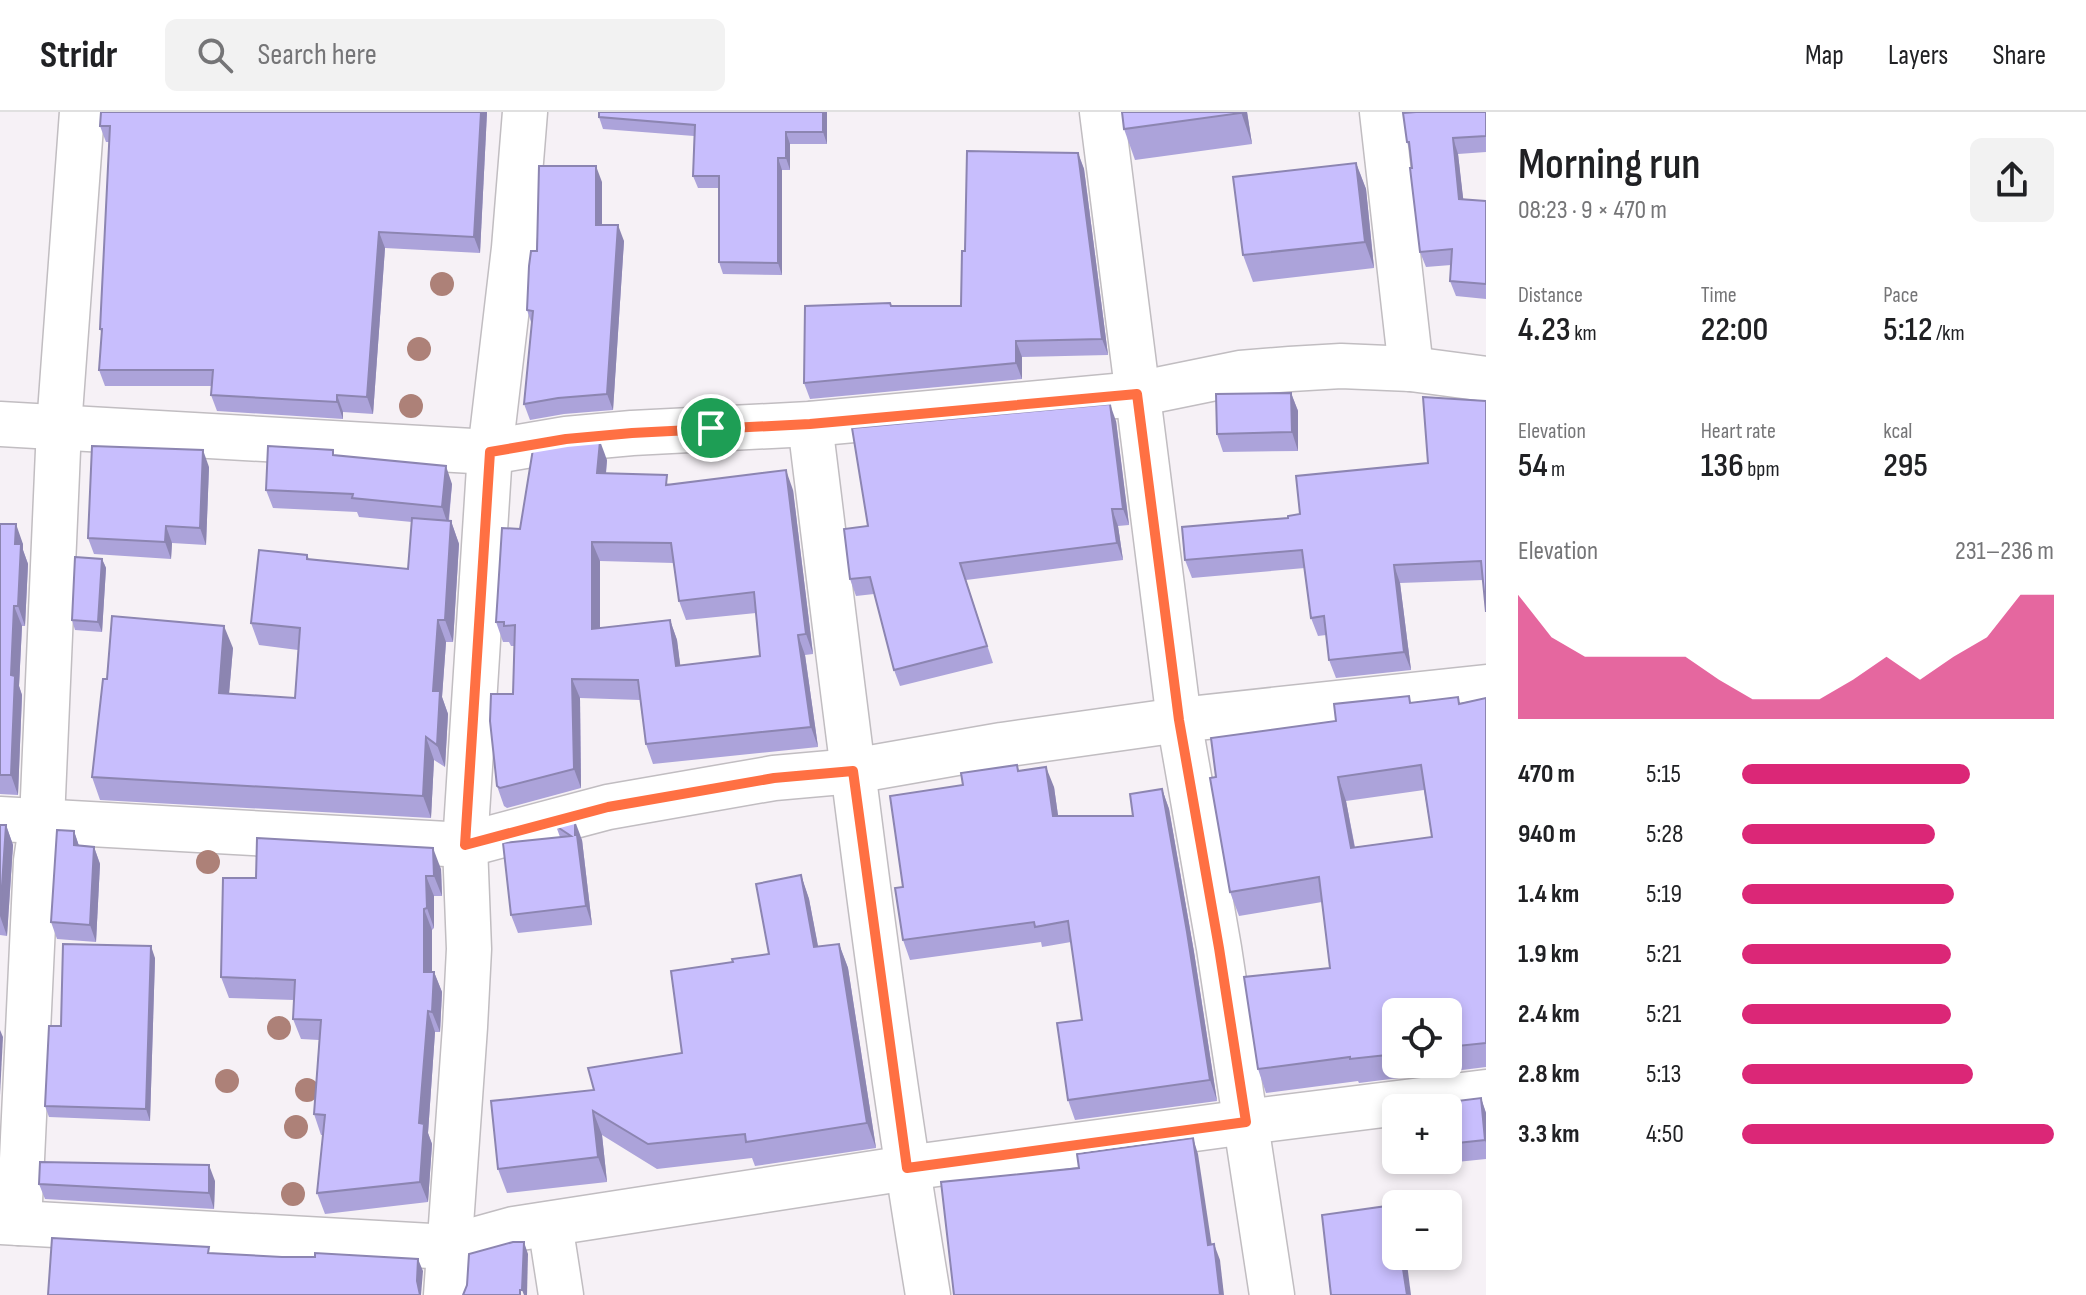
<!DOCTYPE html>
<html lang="en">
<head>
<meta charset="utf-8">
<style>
	body { margin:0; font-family:"Sofia Sans Condensed",sans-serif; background:#f2f2f2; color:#202124; height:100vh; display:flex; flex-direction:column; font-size:30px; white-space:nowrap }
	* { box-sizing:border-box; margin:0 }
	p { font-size:26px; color:#757577 }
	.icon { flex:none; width:44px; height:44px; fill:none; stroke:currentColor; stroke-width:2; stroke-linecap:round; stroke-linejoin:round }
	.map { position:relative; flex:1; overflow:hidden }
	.details { display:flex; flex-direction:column; background:#fff; width:600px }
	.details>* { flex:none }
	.controls { position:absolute; left:1382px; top:886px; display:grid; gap:16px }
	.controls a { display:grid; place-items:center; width:80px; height:80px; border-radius:12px; background:#fff; box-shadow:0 4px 12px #0003; font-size:40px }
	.pin { position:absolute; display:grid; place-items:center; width:68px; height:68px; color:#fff; margin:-34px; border:4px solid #fff; border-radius:50%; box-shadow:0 2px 8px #0007 }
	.round { display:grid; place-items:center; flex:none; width:84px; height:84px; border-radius:12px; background:#f2f2f2 }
	.overview { display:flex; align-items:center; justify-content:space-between; height:136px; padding:0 32px }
	h1 { font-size:44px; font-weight:600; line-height:60px }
	.metrics { display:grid; grid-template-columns:repeat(3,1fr); gap:12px; height:136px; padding:8px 32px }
	.metrics div { display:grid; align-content:center }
	.metrics b { font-size:34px; font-weight:600 }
	.metrics small { font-size:22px; font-weight:400 }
	.metrics p { font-size:22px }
	.chart { height:224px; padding:16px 32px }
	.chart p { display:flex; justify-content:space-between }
	.chart svg { width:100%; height:144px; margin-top:8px; fill:#db2777; opacity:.7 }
	ul { padding:0 32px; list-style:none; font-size:26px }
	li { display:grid; grid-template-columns:128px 96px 1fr; align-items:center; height:60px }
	li i { height:20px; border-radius:10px; background:#db2777 }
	header { display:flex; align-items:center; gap:48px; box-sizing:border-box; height:112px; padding:0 40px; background:#fff; border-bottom:2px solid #e0e0e0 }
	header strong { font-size:38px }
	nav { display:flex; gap:44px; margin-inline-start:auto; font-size:28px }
	.search { width:560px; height:72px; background:#f2f2f2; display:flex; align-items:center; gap:20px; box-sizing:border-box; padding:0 28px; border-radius:12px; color:#757577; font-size:30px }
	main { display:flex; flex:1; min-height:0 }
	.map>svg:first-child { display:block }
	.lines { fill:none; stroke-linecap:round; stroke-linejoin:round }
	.minor-casing { stroke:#c1bdc1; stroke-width:47 }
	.minor { stroke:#fff; stroke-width:44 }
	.tree { fill:#ad8178 }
	.wall { fill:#aca3da; fill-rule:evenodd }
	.shaded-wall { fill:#8c85b1 }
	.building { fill:#c8befd; stroke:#8c85b1; stroke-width:2; fill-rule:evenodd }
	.route-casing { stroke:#fff; stroke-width:16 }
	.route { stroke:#ff7043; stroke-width:10 }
</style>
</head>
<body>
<header>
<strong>Stridr</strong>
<div class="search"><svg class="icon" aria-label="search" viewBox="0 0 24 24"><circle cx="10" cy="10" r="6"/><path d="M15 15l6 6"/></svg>Search here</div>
<nav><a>Map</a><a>Layers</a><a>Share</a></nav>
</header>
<main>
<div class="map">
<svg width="1486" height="1183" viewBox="0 0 1486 1183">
	<rect width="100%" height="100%" fill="#f6f1f6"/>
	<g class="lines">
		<defs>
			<g id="minor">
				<path d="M1102,0L1179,608L1219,836L1272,1183"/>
				<path d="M1382,0L1411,257"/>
				<path d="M0,312L490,340L566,327L632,321L810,312L1137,282L1240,261L1290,257L1341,254L1411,257L1486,267"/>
				<path d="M810,312C846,603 880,894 928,1183"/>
				<path d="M0,707L465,733L608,695L774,666L853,659L1002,633L1179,608L1486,575"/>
				<path d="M0,1110L449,1135L514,1117L907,1056L1246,1010L1486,980"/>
				<path d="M19,1111L36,749L42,708L59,315L82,0"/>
				<path d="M550,1112L561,1183"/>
				<path d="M446,1183L465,915L469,837L465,733L490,340L514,136L525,0"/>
			</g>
		</defs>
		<use href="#minor" class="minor-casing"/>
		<use href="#minor" class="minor"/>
	</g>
	<g class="tree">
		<circle cx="442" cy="172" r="12"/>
		<circle cx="419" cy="237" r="12"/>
		<circle cx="411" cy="294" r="12"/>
		<circle cx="208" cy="750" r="12"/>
		<circle cx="279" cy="916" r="12"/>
		<circle cx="227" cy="969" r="12"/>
		<circle cx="307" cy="978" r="12"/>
		<circle cx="296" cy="1015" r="12"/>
		<circle cx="293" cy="1082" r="12"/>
	</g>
	<g class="wall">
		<path d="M101,0H487L480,141L385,136L373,302L343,300V307L217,299L211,283L212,274H105L99,258L102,222L100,217L109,30H106L100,14Z"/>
		<path d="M827,0V32H790V58H782V163L723,162L719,150V76H698L693,64L694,24L603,17L599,5Z"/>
		<path d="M1122,0H1247L1252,32L1135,48L1124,17Z"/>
		<path d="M1486,0V40L1458,42L1463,87L1486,89V187L1456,184L1450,169L1451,153L1426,155L1420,140L1411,41L1407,30Z"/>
		<path d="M1078,41L1084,57L1108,243L1022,245V267L810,287L804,271L891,194H961L965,139Z"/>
		<path d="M1356,51L1366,77L1374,156L1253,170L1243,143Z"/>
		<path d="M602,70V113L624,129L613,298L564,302L530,308L524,292L532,213L527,198L537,139Z"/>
		<path d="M1291,281L1298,299V339L1223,340L1217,322Z"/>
		<path d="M1486,289L1483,468L1400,471L1411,558L1336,566L1329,548L1326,523L1318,524L1311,506L1305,456L1192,466L1185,448L1428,351Z"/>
		<path d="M1116,309L1129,413L1118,414L1123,448L966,468L993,551L900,574L894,558L874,482L856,484L850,467L868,414Z"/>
		<path d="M335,344L452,372L449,409H451L459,432L453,530H446L442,585L448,602L445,655L434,648L431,706L100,688L92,665L107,567L233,536L229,582L295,586L298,538L259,533L251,511L307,443L309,447L408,457L412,410L359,405L357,400L273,396L266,378Z"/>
		<path d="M607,348L606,362L670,372L793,378L813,542L805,543L818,635L653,652L646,632L640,588L580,586L581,676L507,696L504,694L497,674L513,582L514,534H511L509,530H503L496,510L520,417ZM600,449L674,451L679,489L686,508L756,501L760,544L680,554L677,528L670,508L600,516Z"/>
		<path d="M209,355L206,433L172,431L171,447L94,442L88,426Z"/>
		<path d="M0,412L23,432V438L28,452L25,514H22L19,574L22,583L18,683L0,682Z"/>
		<path d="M102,447L106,456L102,520L75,518L72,508Z"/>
		<path d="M1486,586V955L1359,971L1358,969L1266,981L1258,957L1330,856L1322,790L1239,804L1230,780L1216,665L1411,591H1460ZM1424,678L1432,725L1355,735L1346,689ZM1396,900H1448V952H1396Z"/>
		<path d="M1017,653L1019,659L1054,675L1058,704H1133L1162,677L1169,697L1194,840L1217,989L1075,1008L1068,988L1082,908L1071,830L1042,835L1041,830L910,848L903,828V775L963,673Z"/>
		<path d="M0,713H6L13,733L7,824L0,823Z"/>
		<path d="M556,714L582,728L592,813L518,821L511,803L560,725Z"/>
		<path d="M74,719L79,734L94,735L100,752L96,830L57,827L51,810Z"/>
		<path d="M441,757L442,784H434V816L432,818V860H434L442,880L440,920H435L428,1021L432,1032L428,1090L325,1102L317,1081L323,1023H321L314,1002L319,928L301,927L293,907L294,888L229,886L221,865L256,766Z"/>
		<path d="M801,763L809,787L818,835L839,832L848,856L876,1036L755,1054L752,1046L657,1057L602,1023L607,1070L507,1081L498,1057L594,978L682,941L733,850L769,842Z"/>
		<path d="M155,846L150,1009L49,1005L45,994L61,914Z"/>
		<path d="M1481,986L1486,1001V1047L1437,1052L1435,1048H1448V996Z"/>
		<path d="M215,1069L214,1097L45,1087L39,1072Z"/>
	</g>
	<g class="shaded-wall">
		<path d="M481,0H487L480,141L474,125Z"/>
		<path d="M823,0H827V32L823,20Z"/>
		<path d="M1241,0H1247L1252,32Z"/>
		<path d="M786,20L790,32V58L786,46Z"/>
		<path d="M1453,26L1458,42L1465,102L1459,87Z"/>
		<path d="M1078,41L1084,57L1108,243L1102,227Z"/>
		<path d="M778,46L782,58V163L778,151Z"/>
		<path d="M1356,51L1366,77L1374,156L1365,130Z"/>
		<path d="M596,54L602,70V129L596,113Z"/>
		<path d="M618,113L624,129L613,298L607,282Z"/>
		<path d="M379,120L385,136L373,302L367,285Z"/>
		<path d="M1016,229L1022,245V267L1016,251Z"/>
		<path d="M1291,281L1298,299V339L1292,320Z"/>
		<path d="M337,283L343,300V307L337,290Z"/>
		<path d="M1110,292L1116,309L1129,413L1123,397Z"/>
		<path d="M600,329L607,348L604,381L597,361Z"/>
		<path d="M203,338L209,355L206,433L200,416Z"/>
		<path d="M446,354L452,372L448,413L442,395Z"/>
		<path d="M786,358L793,378L813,542L806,522Z"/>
		<path d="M1112,397L1118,414L1123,448L1117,431Z"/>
		<path d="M451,409L459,432L453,530L445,508Z"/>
		<path d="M16,412L23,432V438L28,452L25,514L18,494L15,432Z"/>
		<path d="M166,414L172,431L171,447L165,430Z"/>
		<path d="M592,430L600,449V537L592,517Z"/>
		<path d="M102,447L106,456L102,520L98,510Z"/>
		<path d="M1394,453L1400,471L1411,558L1404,540Z"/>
		<path d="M14,494L22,514L19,574L22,583L18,683L11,663V563Z"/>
		<path d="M438,508L446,530L442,585L448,602L445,655L437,633L433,579Z"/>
		<path d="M670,508L677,528L683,574L676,554Z"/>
		<path d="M224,514L233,536L227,604L219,581Z"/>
		<path d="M798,523L805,543L818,635L811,615Z"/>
		<path d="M572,567L580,586L581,676L574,657Z"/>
		<path d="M426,625L434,648L431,706L423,684Z"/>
		<path d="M1046,655L1054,675L1061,724L1053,704Z"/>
		<path d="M1338,665L1346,689L1359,759L1351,736Z"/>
		<path d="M1162,677L1169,697L1194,840L1217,989L1210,968Z"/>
		<path d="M575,709L582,728L592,813L586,794L575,723Z"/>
		<path d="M6,713L13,733L7,824L0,804Z"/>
		<path d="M74,719L80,737L74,733Z"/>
		<path d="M94,735L100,752L96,830L90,813Z"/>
		<path d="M433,736L441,757L442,784L434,764Z"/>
		<path d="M801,763L809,787L823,860L814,835Z"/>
		<path d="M426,764L434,784V816L427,796Z"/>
		<path d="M424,797L432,818V880L424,860Z"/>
		<path d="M839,832L848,856L876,1036L867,1011Z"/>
		<path d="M151,834L155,846L150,1009L146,997Z"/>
		<path d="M434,860L442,880L440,920L432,900Z"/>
		<path d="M428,899L435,920L428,1021L432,1032L428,1090L420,1070L419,1011Z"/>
		<path d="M0,918L3,925L0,983Z"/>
		<path d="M1481,986L1486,1001V1031L1485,1028Z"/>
		<path d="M593,999L602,1023L607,1070L598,1045Z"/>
		<path d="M1193,1026L1198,1042L1214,1148L1208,1133Z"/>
		<path d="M209,1053L215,1069L214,1097L209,1081Z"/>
		<path d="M524,1130L528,1142L527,1183H524L522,1178Z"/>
		<path d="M1214,1132L1220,1148L1224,1183H1220Z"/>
		<path d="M1401,1144H1406L1411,1183H1407Z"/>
		<path d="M418,1147L423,1159L421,1183H420L417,1169Z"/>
	</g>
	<g class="building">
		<path d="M101,0H481L474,125L379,120L367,285L337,283V290L211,283L213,258H99L102,217H100L110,14H100Z"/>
		<path d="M599,0H823V20H786V46H778V151L719,150V64H693L695,13L599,5Z"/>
		<path d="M1122,0H1241V1L1124,17Z"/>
		<path d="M1416,0H1486V24L1453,26L1459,87L1486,89V172L1450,169L1452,137L1420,140L1410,56H1412L1409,30H1407L1403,1Z"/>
		<path d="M967,39L1078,41L1102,227L1016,229V251L804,271L805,194L890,191L891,194H961L962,139H965Z"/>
		<path d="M1356,51L1365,130L1243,143L1233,65Z"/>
		<path d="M539,54H596V113H618L607,282L558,286L524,292L533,199L527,198L529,154L531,139H537Z"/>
		<path d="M1291,281L1292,320L1217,322L1216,282Z"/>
		<path d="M1423,285L1486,289V500L1481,449L1394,453L1404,540L1329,548L1324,504L1311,506L1302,438L1185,448L1182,415L1288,406V404L1300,402L1296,364L1428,351Z"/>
		<path d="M1110,292L1123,397H1112L1117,431L960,451L987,534L894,558L870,465L850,467L844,417L868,414L852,316Z"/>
		<path d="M600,329L597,361L667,363L666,373L786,358L806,522L798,523L811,615L646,632L638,568L572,567L574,657L500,676L497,674L490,609L491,582H513L515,513L504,514V510H496L502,416L520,417L533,337ZM592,430L671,431L679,489L754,480L760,544L676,554L670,508L592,517Z"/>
		<path d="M92,334L203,338L200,416L166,414L165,430L88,426Z"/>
		<path d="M268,334L333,338V343L446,354L442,395L352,386L353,382L266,378Z"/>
		<path d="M412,406L451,409L445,508H438L433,579H440L437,633L426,625L423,684L92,665L103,567H107L112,504L224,514L219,581L295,586L300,516L251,511L259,438L307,443V447L408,457Z"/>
		<path d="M0,412H16L15,432H21L18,494H14L11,563L15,564L11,663H0Z"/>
		<path d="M75,445L102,447L98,510L72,508Z"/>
		<path d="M1409,584L1410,591L1458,585L1459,592L1486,586V931L1448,935V900H1396V942L1350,947V945L1258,957L1244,865L1330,856L1319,765L1230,780L1210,666L1216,665L1211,626L1336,609L1334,592ZM1421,653L1432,725L1351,736L1338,665Z"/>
		<path d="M1017,653L1018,659L1046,655L1053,704H1133L1130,682L1162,677L1187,820L1210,968L1068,988L1057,911L1082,908L1068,809L1035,815L1034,810L903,828L895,776L903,775L890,684L963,673L961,661Z"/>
		<path d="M575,709V723H577L586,794L511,803L503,731L571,724L556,714Z"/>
		<path d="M0,713H6L0,804Z"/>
		<path d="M57,718L74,719V733L94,735L90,813L51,810Z"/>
		<path d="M257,726L433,736L434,764H426L427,796L424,797V860H434L432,900L428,899L419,1011L424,1012L420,1070L317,1081L325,1003L314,1002L321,908L293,907L295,868L221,865L223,766H256Z"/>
		<path d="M801,763L814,835L839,832L867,1011L746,1030L745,1022L648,1032L593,999L598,1045L498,1057L491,989L594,978L588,956L682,941L671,859L733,850L732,847L769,842L756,772Z"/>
		<path d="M63,832L151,834L146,997L45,994L49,914H61Z"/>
		<path d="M1481,986L1485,1028L1448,1032V996H1426V993Z"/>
		<path d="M1193,1026L1208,1133L1214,1132L1220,1183H954L941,1070L1079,1056L1077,1042Z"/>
		<path d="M40,1050L209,1053V1081L39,1072Z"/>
		<path d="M1394,1093L1396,1106V1144H1401L1407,1183H1331L1322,1103Z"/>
		<path d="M52,1126L209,1135L208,1141L282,1145H315V1141L418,1147L417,1169L420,1183H48Z"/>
		<path d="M513,1130H524L522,1178H520V1183H463L467,1173L469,1142Z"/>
	</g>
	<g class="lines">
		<defs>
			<path id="route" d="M1137,282L1179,608L1219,836L1246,1010L907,1056L853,659L774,666L608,695L465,733L490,340L566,327L632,321L810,312Z"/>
		</defs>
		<use href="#route" class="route-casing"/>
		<use href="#route" class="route"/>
	</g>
</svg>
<div class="controls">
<a><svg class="icon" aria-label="locate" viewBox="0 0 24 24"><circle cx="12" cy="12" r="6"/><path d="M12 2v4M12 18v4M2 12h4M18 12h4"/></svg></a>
<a>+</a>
<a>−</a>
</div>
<div class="pin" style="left:711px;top:316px;background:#1e9e55"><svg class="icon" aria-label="arrive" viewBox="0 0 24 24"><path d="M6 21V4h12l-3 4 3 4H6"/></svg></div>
</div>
<section class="details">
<div class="overview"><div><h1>Morning run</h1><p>08:23 · 9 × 470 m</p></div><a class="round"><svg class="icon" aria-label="share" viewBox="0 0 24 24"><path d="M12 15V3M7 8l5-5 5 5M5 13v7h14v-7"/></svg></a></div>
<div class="metrics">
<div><p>Distance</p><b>4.23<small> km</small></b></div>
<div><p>Time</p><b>22:00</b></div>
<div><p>Pace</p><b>5:12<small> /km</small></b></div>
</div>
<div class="metrics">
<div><p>Elevation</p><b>54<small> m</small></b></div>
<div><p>Heart rate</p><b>136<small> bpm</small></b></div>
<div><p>kcal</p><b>295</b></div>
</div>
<div class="chart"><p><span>Elevation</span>231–236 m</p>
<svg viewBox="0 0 160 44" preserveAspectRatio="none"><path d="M0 44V6L10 19L20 25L30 25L40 25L50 25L60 32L70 38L80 38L90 38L100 32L110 25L120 32L130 25L140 19L150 6L160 6V44z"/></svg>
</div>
<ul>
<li><b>470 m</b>5:15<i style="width:73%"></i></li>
<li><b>940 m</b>5:28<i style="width:62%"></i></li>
<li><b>1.4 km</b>5:19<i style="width:68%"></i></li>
<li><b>1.9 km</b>5:21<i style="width:67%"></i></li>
<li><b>2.4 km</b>5:21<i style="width:67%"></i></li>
<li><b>2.8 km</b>5:13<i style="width:74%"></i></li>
<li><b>3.3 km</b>4:50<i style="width:100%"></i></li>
</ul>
</section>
</main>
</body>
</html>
